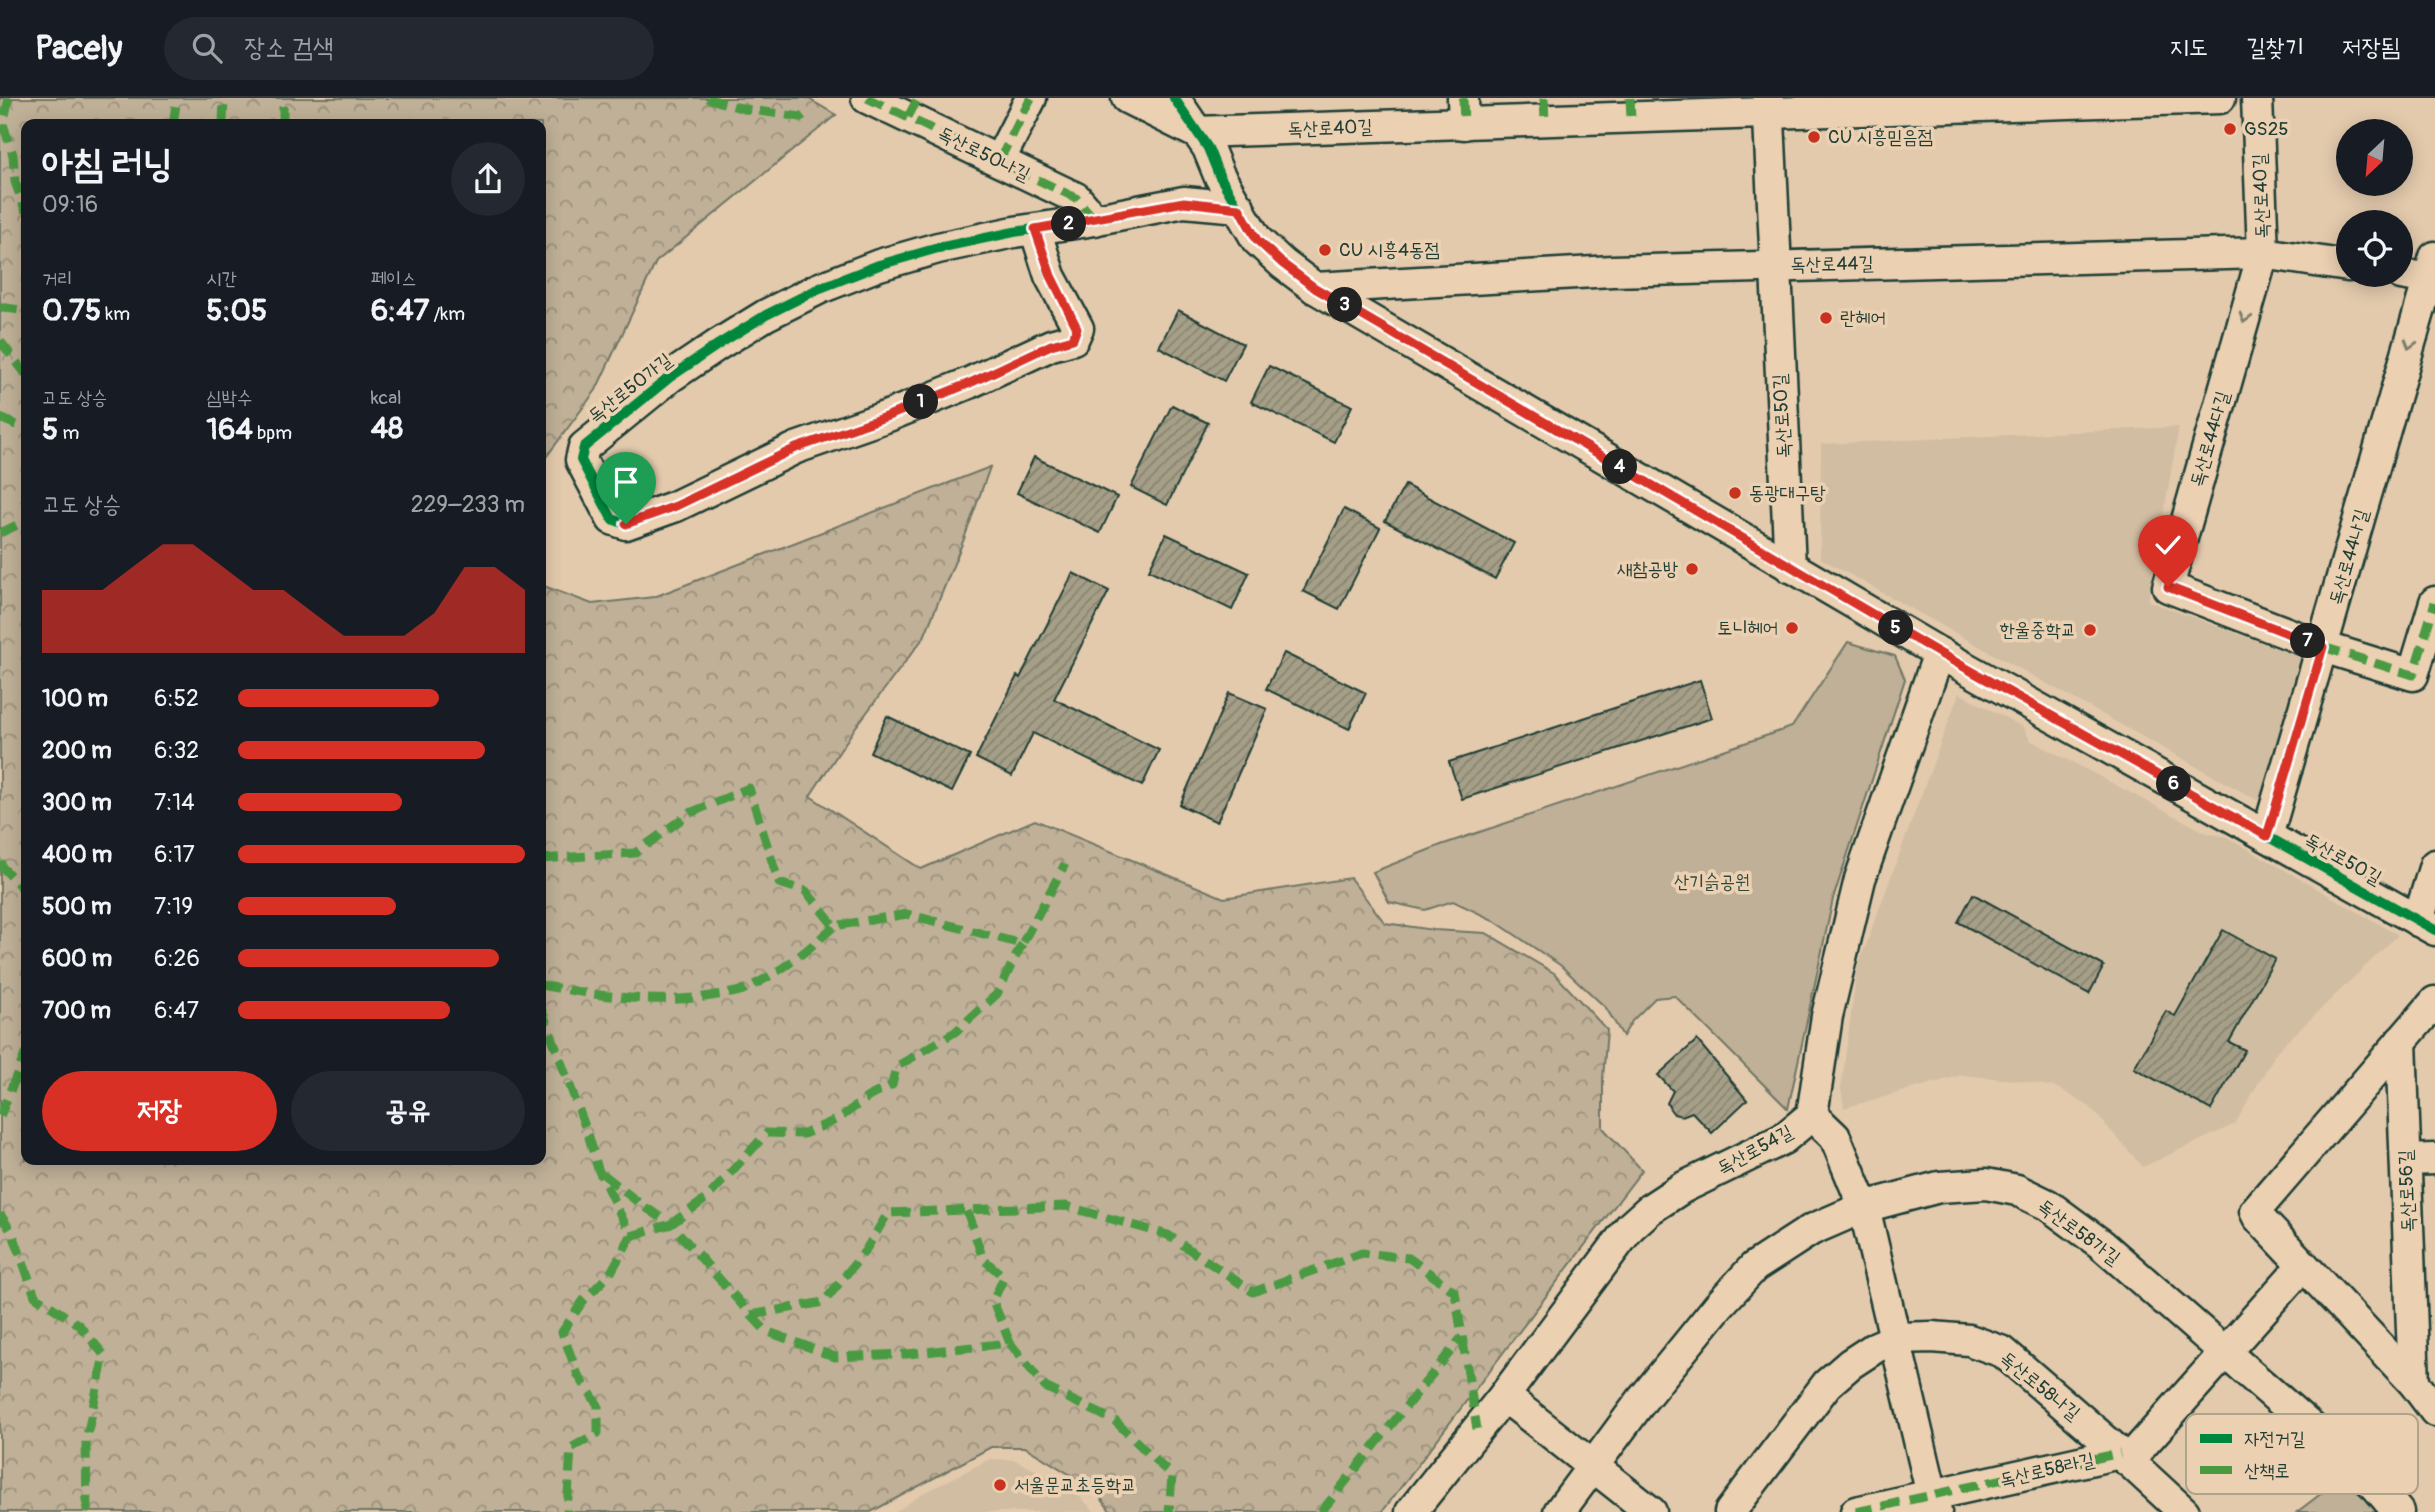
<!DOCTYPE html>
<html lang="ko">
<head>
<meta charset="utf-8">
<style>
	body { margin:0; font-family:Pangolin,"Poor Story",sans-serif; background:#242831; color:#f1f3f6; height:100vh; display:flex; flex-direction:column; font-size:26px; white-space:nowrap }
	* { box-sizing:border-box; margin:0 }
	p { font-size:23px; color:#9ea1a6 }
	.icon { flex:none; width:38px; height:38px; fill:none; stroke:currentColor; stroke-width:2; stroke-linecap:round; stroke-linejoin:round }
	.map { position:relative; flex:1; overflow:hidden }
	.drawer { position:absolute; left:21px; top:21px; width:525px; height:1046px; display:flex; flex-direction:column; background:#171b24; border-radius:14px; box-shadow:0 4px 18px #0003 }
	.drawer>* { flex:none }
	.needle { width:46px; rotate:206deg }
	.fabs { position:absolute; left:2336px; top:21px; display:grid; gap:14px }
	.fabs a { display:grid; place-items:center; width:77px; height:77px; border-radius:50%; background:#171b24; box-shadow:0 4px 18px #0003; font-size:35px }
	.pin { position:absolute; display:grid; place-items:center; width:60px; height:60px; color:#fff; margin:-72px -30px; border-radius:50% 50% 50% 0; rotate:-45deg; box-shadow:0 0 7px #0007 }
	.pin .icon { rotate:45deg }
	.km { position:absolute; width:35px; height:35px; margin:-18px; border-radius:50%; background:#222; color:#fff; font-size:19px; line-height:35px; text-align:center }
	.round { display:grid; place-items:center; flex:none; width:74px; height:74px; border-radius:37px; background:#242831 }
	.head { display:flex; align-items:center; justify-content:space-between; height:119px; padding:0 21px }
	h1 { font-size:38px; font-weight:700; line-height:52px }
	.metrics { display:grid; grid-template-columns:repeat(3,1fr); gap:10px; height:119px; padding:7px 21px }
	.metrics div { display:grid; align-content:center }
	.metrics b { font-size:30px; font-weight:700 }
	.metrics small { font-size:19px; font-weight:400 }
	.metrics p { font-size:19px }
	.chart { height:196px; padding:14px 21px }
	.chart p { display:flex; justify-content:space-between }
	.chart svg { width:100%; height:126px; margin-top:7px; fill:#d93025; opacity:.7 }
	.primary-button { display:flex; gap:14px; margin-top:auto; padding:14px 21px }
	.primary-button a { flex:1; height:80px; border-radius:42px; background:#d93025; color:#fff; font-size:28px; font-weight:700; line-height:80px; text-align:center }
	.primary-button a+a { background:#242831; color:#f1f3f6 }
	ul { padding:0 21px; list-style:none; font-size:23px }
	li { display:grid; grid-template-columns:112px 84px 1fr; align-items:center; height:52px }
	li i { height:18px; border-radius:9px; background:#d93025 }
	header { display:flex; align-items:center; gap:42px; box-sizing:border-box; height:98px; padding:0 35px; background:#171b24; border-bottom:2px solid #363941 }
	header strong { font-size:33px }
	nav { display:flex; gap:38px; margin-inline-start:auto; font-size:24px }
	.search { width:490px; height:63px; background:#242831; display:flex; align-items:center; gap:18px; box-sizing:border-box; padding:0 24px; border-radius:38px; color:#9ea1a6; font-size:26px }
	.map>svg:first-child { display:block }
	.built { fill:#d1bda2 }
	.green { fill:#bfb097; stroke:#6f7666; stroke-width:2 }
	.forest { fill:url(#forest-crowns); stroke:#6f7666; stroke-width:2 }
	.building { fill:url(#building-hatch); stroke:#1f3d34; stroke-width:2 }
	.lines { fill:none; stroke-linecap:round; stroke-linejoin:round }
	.minor-casing { stroke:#1f3d34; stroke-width:35 }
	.minor { stroke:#ebd0b2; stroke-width:30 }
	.quiet { stroke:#4a9a42; stroke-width:9; stroke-dasharray:18 9; stroke-linecap:butt }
	.cycleway-casing { stroke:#ebd0b2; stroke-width:15 }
	.cycleway { stroke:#00873e; stroke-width:10 }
	.oneway { stroke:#7b7f6d }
	.route-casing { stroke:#fff; stroke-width:14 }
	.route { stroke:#d93025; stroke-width:9 }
	.poi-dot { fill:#c8321e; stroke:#ebd0b2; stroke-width:2.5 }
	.labels { text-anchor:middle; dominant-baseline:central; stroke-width:7; stroke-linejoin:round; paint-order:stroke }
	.street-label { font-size:19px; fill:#1f3d34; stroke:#ebd0b2 }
	.poi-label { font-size:19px; fill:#1f3d34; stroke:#ebd0b2; text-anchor:start }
	.park-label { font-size:19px; fill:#2f483e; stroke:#ebd0b2 }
	.key { fill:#ebd0b2; stroke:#aea48c; stroke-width:2 }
	.key-label { font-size:19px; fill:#1f3d34 }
</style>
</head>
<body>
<header>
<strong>Pacely</strong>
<div class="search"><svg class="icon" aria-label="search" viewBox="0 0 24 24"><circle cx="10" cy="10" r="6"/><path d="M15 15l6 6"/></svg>장소 검색</div>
<nav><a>지도</a><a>길찾기</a><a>저장됨</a></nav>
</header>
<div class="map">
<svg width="2435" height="1414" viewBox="0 0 2435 1414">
	<defs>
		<pattern id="forest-crowns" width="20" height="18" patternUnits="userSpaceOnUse" patternTransform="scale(1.75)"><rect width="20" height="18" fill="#bfb097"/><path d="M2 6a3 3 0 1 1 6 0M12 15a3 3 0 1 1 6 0" fill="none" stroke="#9b907c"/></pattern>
		<pattern id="building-hatch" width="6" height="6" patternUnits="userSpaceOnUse" patternTransform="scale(1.75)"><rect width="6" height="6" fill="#a69f88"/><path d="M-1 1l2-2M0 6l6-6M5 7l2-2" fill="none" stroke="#878370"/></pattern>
	</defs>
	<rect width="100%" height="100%" fill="#e3caad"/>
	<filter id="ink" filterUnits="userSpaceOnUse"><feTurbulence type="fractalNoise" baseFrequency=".0143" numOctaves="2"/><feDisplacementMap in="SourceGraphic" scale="14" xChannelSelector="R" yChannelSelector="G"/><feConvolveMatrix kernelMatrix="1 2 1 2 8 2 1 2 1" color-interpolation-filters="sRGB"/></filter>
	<g filter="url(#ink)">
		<g class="built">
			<path d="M2179,329L2148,503L2309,562L2270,693L2257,702L1820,460L1821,346Z"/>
			<path d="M1959,595L2023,629L2030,642L2207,735L2227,739L2398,837L2277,953L2235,1026L2143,1069L2090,1009L2058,990L2024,983L1962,977L1844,1010L1841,991L1857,871Z"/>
			<path d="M990,1361L1015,1362L1049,1379L1080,1399L1095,1414H895L924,1395Z"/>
		</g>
		<g class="green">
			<path d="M1848,544L1895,558L1905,581L1833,801L1788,1011L1675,898L1655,900L1632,923L1623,938L1606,910L1560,867L1493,822L1453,803L1425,812L1389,804L1373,774L1441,747L1792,629Z"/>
			<path d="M2356,1369L2397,1414H2297Z"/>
		</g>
		<path class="forest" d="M0,0H807L836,17L656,164L596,292L541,366V26H26V1062H541V487L592,506L654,499L990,369L964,441L924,539L855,630L810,698L921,771L1035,722L1224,800L1350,780L1385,825L1434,832L1486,835L1554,875L1607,932L1603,980V1030L1642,1072L1382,1414H1111L1095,1392L1025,1349H991L871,1414H0Z"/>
		<g class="building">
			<path d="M1178,212L1243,246L1224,283L1159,249Z"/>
			<path d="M1269,268L1352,308L1334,344L1251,304Z"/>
			<path d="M1172,307L1208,325L1167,407L1131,389Z"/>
			<path d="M1034,359L1117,399L1100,435L1017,395Z"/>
			<path d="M1405,387L1514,445L1495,481L1385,423Z"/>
			<path d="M1344,411L1380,430L1339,511L1303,493Z"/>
			<path d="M1166,436L1249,475L1232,512L1149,472Z"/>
			<path d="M1073,475L1109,493L1054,601L1159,652L1142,688L1033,635L1012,678L976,660L1017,578L1020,580Z"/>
			<path d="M1284,555L1366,595L1349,631L1266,591Z"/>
			<path d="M1700,582L1712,620L1462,701L1449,664Z"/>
			<path d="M1229,595L1267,611L1217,724L1180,707Z"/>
			<path d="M887,618L970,658L952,694L870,654Z"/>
			<path d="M1973,796L2104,868L2089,896L1958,824Z"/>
			<path d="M2223,832L2275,861L2229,944L2245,952L2211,1012L2134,970L2166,913L2175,918Z"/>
			<path d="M1697,942L1747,1002L1712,1035L1692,1014L1682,1018L1674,1016L1670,1011L1667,1005L1673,993L1658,977Z"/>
		</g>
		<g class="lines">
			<defs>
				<g id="minor">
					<path d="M867,0L1076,100L1095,122"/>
					<path d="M1127,0L1195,34L2220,0"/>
					<path d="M1174,0L1208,50L1219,77L1257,142L1283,166L1315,190L1939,555L2435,832"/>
					<path d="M1463,0L1464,26"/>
					<path d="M1768,0L1790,469"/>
					<path d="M2257,0L2263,155L2168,489L2323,549L2413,577L2435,504"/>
					<path d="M999,63L1031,0"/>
					<path d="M1035,131L1050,178L1078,230L1073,241L1051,247L969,285L888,318L796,350L676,408L626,426L612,421L581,362L584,349L670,279L719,246L766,217L820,190L879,167L938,150L1014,134L1082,124L1184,104L1239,109"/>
					<path d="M2401,176L2435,182"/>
					<path d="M1315,190L1612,173L2263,155L2348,168"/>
					<path d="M2267,738L2435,159"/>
					<path d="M2418,823L2435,767"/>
					<path d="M2435,904L2255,1113L2258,1119L2414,1285L2435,1313"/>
					<path d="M2401,943L2414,1285"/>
					<path d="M1812,1017L1835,1039L1864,1109L1936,1414"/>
					<path d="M2406,1062L2435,1061"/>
					<path d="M1504,1298L1651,1414"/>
					<path d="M2128,1363L2303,1167"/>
					<path d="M1411,1414L1504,1298L1630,1129L1650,1111L1682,1090L1783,1041L1812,1017L1827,918L1860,781L1939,555"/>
					<path d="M1559,1414L1642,1302L1719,1207L1754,1169L1811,1132L1864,1109L1939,1089L1986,1086L2017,1092L2048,1107L2101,1146L2330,1346L2377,1389L2398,1414"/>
					<path d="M1730,1414L1827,1286L1850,1266L1876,1249L1897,1240L1932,1239L1969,1242L2003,1254L2120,1355L2184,1414"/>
					<path d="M1856,1414L2120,1355"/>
				</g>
			</defs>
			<use href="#minor" class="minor-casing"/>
			<use href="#minor" class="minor"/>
			<g class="quiet">
				<path d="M9,0L3,26L13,57L15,84L26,114"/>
				<path d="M707,0L744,11L801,19L806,15"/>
				<path d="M867,0L1076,100L1095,122"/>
				<path d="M1463,0L1464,26"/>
				<path d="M1544,0L1545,23"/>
				<path d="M1630,0L1631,20"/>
				<path d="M908,19L918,0"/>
				<path d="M173,26L177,0"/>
				<path d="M223,26L224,0"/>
				<path d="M283,26V0"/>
				<path d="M999,63L1031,0"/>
				<path d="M0,209L26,213"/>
				<path d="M0,243L26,276"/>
				<path d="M0,320L26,331"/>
				<path d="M0,435L26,423"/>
				<path d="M2323,549L2413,577L2435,504"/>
				<path d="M541,761L635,755L690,715L749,690L779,785L806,793L834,828L907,816L1022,846L1065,766"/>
				<path d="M0,763L2,769L26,794"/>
				<path d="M541,887C597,898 659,907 717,897C725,896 735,895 743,892C780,875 805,855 834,828"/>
				<path d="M541,910L589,1039L598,1071L631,1138L610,1176L583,1203L562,1234L578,1277L598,1307V1335L571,1350L567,1414"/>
				<path d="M0,1018L26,954"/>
				<path d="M603,1076L639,1105L671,1126L707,1100L767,1035L804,1036L838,1021L868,999L892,987L896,969L955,934L997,896L1022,846"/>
				<path d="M967,1113L983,1161L1004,1179L993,1203L1010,1245"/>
				<path d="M0,1116L13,1136L35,1198L79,1227L104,1257L86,1343L87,1414"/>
				<path d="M631,1138L671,1126L751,1217L824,1204L865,1153L888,1115L1066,1108L1168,1137L1253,1194L1362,1155L1409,1160L1455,1194L1477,1331"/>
				<path d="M751,1217L766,1233L835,1259L907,1256L1010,1245L1045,1289L1115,1323L1172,1378L1169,1414"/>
				<path d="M1321,1414L1462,1239"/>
				<path d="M1856,1414L2120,1355"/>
			</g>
			<defs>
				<g id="cycleway">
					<path d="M1174,0L1208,50L1219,77L1257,142L1283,166L1315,190L1939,555L2435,832"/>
					<path d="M1035,131L1050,178L1078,230L1073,241L1051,247L969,285L888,318L796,350L676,408L626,426L612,421L581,362L584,349L670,279L719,246L766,217L820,190L879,167L938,150L1014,134L1082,124L1184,104L1239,109"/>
				</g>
			</defs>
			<use href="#cycleway" class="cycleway-casing"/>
			<use href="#cycleway" class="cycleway"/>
		</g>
		<defs><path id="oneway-chevron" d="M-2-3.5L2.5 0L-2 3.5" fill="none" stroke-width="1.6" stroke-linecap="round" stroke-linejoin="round" transform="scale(1.75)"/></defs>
		<g class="oneway">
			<use href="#oneway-chevron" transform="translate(2245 220) rotate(106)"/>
			<use href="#oneway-chevron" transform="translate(2410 246) rotate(106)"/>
		</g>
	</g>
	<g class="lines" filter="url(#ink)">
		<defs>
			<path id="route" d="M626,426L676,408L796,350L888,318L970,285L1051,247L1073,241L1077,230L1051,178L1035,131L1184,104L1239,110L1257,142L1283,166L1315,190L1939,555L2267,738L2323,549L2168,489"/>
		</defs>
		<use href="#route" class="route-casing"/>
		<use href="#route" class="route"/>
	</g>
	<g class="poi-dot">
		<circle cx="2230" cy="31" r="7"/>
		<circle cx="1814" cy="39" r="7"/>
		<circle cx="1325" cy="152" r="7"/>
		<circle cx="1826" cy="220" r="7"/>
		<circle cx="1735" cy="395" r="7"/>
		<circle cx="1692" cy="471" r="7"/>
		<circle cx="1792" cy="530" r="7"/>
		<circle cx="2090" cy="532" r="7"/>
		<circle cx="1000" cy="1387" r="7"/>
	</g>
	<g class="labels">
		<g class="street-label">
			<text transform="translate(1330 30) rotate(-2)">독산로40길</text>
			<text transform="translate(984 56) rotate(26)">독산로50나길</text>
			<text transform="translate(2261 98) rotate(-92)">독산로40길</text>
			<text transform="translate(1832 166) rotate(-1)">독산로44길</text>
			<text transform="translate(630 290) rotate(-38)">독산로50가길</text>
			<text transform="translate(1782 318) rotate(-93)">독산로50길</text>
			<text transform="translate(2210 341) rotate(-74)">독산로44다길</text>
			<text transform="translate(2349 459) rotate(-74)">독산로44나길</text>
			<text transform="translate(2343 761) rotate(29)">독산로50길</text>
			<text transform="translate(1755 1052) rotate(-29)">독산로54길</text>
			<text transform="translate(2407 1093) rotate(-92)">독산로56길</text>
			<text transform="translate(2079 1134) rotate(36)">독산로58가길</text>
			<text transform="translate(2040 1288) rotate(39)">독산로58나길</text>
			<text transform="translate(2047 1372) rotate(-13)">독산로58라길</text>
		</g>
		<g class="poi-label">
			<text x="2244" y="31">GS25</text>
			<text x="1828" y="39">CU 시흥믿음점</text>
			<text x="1339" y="152">CU 시흥4동점</text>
			<text x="1840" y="220">란헤어</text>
			<text x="1749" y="395">동광대구탕</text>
			<text x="1678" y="471" text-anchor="end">새참공방</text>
			<text x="1778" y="530" text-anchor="end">토니헤어</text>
			<text x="2076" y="532" text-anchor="end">한울중학교</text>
			<text x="1014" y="1387">서울문교초등학교</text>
		</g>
		<g class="park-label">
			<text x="1712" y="784">산기슭공원</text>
		</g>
	</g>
	<rect x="2186" y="1316" width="232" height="80" rx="10" class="key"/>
	<rect x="2200" y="1336" width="32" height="9" fill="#00873e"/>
	<rect x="2200" y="1368" width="32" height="8" fill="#4a9a42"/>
	<g class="key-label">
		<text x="2244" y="1347">자전거길</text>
		<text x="2244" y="1379">산책로</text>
	</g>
</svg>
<div class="fabs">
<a><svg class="needle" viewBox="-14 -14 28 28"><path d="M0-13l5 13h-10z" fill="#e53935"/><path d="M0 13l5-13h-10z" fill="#9ea1a6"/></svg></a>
<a><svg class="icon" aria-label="locate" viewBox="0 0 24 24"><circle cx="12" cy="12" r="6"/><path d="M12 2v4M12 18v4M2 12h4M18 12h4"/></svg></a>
</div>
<div class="pin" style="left:626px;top:426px;background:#1e9e55"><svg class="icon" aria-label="arrive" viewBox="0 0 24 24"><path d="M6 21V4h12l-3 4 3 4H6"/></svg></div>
<div class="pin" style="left:2168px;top:489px;background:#d93025"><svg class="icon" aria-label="check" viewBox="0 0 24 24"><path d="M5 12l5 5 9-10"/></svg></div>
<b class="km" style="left:921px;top:304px">1</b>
<b class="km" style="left:1069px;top:126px">2</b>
<b class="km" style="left:1345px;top:207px">3</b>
<b class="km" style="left:1620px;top:369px">4</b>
<b class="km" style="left:1896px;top:530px">5</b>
<b class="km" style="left:2174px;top:686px">6</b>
<b class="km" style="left:2308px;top:543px">7</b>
<section class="drawer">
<div class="head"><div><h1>아침 러닝</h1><p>09:16</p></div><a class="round"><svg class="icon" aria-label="share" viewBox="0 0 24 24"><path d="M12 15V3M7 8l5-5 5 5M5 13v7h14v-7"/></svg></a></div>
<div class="metrics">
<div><p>거리</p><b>0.75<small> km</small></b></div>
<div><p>시간</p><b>5:05</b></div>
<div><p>페이스</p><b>6:47<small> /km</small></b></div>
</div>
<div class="metrics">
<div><p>고도 상승</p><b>5<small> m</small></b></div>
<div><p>심박수</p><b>164<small> bpm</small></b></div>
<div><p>kcal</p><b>48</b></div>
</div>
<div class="chart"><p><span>고도 상승</span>229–233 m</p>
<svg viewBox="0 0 160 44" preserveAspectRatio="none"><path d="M0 44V22L10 22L20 22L30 14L40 6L50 6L60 14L70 22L80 22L90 30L100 38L110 38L120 38L130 30L140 14L150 14L160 22V44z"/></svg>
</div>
<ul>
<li><b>100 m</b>6:52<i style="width:70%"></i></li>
<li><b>200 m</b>6:32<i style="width:86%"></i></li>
<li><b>300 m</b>7:14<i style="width:57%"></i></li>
<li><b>400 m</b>6:17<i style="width:100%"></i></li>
<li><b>500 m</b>7:19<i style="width:55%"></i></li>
<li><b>600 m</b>6:26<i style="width:91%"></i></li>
<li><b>700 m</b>6:47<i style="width:74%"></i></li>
</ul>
<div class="primary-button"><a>저장</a><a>공유</a></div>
</section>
</div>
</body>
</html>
